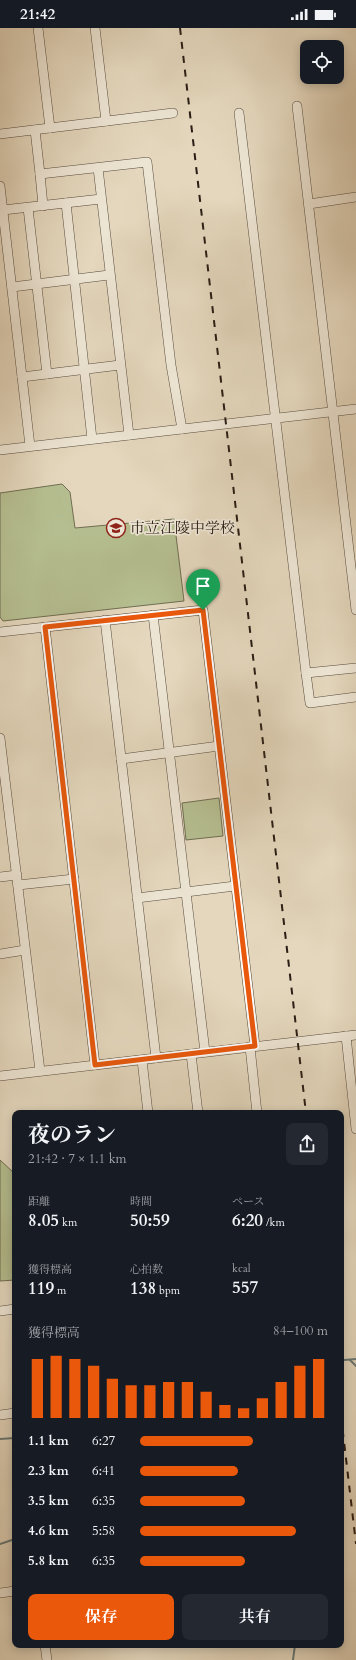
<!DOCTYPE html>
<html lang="ja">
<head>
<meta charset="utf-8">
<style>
	body { margin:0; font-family:Cardo,"Noto Serif JP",serif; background:#242831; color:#f1f3f6; height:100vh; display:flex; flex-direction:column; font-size:15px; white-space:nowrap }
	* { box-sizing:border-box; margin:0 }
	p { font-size:13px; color:#9ea1a6 }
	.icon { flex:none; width:22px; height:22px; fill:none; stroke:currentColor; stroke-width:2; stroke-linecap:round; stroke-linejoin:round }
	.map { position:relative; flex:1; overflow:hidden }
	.panel { position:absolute; left:12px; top:1082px; width:332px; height:538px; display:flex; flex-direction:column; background:#171b24; border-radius:8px; box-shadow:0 2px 10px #0003 }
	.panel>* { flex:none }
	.buttons { position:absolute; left:300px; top:12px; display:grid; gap:8px }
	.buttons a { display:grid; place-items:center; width:44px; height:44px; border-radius:8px; background:#171b24; box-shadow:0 2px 10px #0003; font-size:20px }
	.pin { position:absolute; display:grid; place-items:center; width:34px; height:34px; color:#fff; margin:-41px -17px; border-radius:50% 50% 50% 0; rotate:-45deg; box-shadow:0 0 4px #0007 }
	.pin .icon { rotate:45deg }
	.round { display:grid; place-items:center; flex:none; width:42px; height:42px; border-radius:8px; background:#242831 }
	.summary { display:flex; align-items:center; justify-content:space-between; height:68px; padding:0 16px }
	h1 { font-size:22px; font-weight:700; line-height:30px }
	.metrics { display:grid; grid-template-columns:repeat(3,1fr); gap:6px; height:68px; padding:4px 16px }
	.metrics div { display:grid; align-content:center }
	.metrics b { font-size:17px; font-weight:700 }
	.metrics small { font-size:11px; font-weight:400 }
	.metrics p { font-size:11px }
	.chart { height:112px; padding:8px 16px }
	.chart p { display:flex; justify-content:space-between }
	.chart svg { width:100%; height:72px; margin-top:4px; stroke:#ea580c; stroke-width:6 }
	.button { display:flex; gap:8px; margin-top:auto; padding:8px 16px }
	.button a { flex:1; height:46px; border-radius:8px; background:#ea580c; color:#fff; font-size:16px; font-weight:700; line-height:46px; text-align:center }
	.button a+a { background:#242831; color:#f1f3f6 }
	ul { padding:0 16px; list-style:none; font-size:13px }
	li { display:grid; grid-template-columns:64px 48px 1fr; align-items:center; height:30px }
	li i { height:10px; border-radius:5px; background:#ea580c }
	.status { display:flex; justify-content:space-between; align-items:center; height:28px; padding:0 20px; background:#171b24; direction:ltr }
	.status svg { height:11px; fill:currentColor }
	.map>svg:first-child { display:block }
	.green { fill:#b5be90; stroke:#6f6e52 }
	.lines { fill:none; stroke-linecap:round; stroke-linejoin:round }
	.stream { stroke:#6b7a77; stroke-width:2 }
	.minor-casing { stroke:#584c3f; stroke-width:10 }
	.minor { stroke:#ede5d4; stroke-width:9 }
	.rail { stroke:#291d15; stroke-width:2; stroke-dasharray:7 7; stroke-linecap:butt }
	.route-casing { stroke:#fff; stroke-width:8 }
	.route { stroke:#ea580c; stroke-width:5 }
	.labels { text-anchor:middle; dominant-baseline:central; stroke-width:3.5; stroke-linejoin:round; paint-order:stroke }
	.poi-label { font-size:15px; fill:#291d15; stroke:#ede5d4; text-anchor:start }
</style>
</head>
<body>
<div class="status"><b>21:42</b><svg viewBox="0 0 49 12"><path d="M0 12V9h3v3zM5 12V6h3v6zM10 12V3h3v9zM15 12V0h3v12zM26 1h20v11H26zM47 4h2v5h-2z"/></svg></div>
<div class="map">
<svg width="356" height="1632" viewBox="0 0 356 1632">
	<rect width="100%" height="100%" fill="#e4d7bd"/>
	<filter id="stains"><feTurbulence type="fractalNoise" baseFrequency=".005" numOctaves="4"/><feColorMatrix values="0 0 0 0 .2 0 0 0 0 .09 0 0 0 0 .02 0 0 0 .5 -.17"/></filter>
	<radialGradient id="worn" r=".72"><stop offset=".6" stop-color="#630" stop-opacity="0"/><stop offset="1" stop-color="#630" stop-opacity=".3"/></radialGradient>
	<g class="green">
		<path d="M62,456L70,464L75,500L174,491L184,573L3,593L0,589V465Z"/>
		<path d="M219,770L223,808L186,812L182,775Z"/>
		<path d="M0,1132L14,1145L15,1149V1252L0,1253Z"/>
	</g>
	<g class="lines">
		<g class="stream">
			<path d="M344,1332L356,1331"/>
			<path d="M350,1332L356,1338"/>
			<path d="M0,1411L15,1410"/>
			<path d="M0,1516L15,1511"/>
			<path d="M293,1632L295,1617"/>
		</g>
		<defs>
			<g id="minor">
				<path d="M38,0L50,100"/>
				<path d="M95,0L106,93"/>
				<path d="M297,78L356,582"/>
				<path d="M239,85L306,645L356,640"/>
				<path d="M35,102L40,146L147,134L171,337L182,401"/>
				<path d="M0,106L173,85"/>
				<path d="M98,140L129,407"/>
				<path d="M40,146L43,178"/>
				<path d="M0,158L30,418"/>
				<path d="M66,175L92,411"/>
				<path d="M309,176L356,169"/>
				<path d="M28,180L47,346"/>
				<path d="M3,182L101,171"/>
				<path d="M12,259L109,247"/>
				<path d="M22,349L120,337"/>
				<path d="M0,422L356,381"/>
				<path d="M153,587L205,1024"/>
				<path d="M105,592L156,1030"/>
				<path d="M45,599L95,1037"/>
				<path d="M0,604L203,582L255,1018"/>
				<path d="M306,645L310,675L356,669"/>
				<path d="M0,710L40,1043"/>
				<path d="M121,731L219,718"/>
				<path d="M0,849L17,847"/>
				<path d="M18,857L74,851"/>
				<path d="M137,870L235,858"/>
				<path d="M0,926L25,922"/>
				<path d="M346,1008L356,1101"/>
				<path d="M250,1019L257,1085"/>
				<path d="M191,1026L198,1085"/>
				<path d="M142,1032L148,1085"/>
				<path d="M0,1048L356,1007"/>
				<path d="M0,1283L15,1281"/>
				<path d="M0,1387L15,1385"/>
				<path d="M0,1565L15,1563"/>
				<path d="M45,1617L47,1632"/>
			</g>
		</defs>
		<use href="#minor" class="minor-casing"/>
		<use href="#minor" class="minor"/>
		<g class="rail">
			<path d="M180,0L306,1085"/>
			<path d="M341,1388L356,1516"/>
		</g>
	</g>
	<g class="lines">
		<defs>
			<path id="route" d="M203,582L255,1018L95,1037L45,599Z"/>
		</defs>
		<use href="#route" class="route-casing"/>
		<use href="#route" class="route"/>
	</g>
	<defs>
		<symbol id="school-ring" viewBox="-11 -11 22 22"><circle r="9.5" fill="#ede5d4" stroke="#8f2418" stroke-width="1.5"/><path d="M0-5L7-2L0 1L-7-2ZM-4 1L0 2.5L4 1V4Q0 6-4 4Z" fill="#8f2418"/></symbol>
	</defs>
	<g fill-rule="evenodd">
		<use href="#school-ring" x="105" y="489" width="22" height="22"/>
	</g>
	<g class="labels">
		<g class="poi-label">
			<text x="130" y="500">市立江陵中学校</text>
		</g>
	</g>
	<rect width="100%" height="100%" filter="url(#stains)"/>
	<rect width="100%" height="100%" fill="url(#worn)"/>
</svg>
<div class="buttons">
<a><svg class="icon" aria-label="locate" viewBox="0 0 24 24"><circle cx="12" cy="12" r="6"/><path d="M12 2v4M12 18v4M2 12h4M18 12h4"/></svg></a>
</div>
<div class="pin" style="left:203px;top:582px;background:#1e9e55"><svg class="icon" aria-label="arrive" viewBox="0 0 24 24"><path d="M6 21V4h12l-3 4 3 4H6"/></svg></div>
<section class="panel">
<div class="summary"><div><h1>夜のラン</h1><p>21:42 · 7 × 1.1 km</p></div><a class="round"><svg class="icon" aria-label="share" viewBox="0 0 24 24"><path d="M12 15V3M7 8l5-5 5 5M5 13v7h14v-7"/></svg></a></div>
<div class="metrics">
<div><p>距離</p><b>8.05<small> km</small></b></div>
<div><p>時間</p><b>50:59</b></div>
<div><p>ペース</p><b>6:20<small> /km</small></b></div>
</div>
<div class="metrics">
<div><p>獲得標高</p><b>119<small> m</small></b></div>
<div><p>心拍数</p><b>138<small> bpm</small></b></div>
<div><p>kcal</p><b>557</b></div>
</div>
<div class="chart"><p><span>獲得標高</span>84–100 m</p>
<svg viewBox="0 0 160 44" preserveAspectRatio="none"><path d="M5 44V8M15 44V6M25 44V8M35 44V12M45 44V20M55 44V24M65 44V24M75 44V22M85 44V22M95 44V28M105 44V36M115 44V38M125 44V32M135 44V22M145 44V12M155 44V8"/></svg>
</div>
<ul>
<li><b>1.1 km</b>6:27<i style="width:60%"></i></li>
<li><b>2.3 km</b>6:41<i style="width:52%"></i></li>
<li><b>3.5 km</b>6:35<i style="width:56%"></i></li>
<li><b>4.6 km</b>5:58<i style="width:83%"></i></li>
<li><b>5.8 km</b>6:35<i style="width:56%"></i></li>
</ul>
<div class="button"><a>保存</a><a>共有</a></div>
</section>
</div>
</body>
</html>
